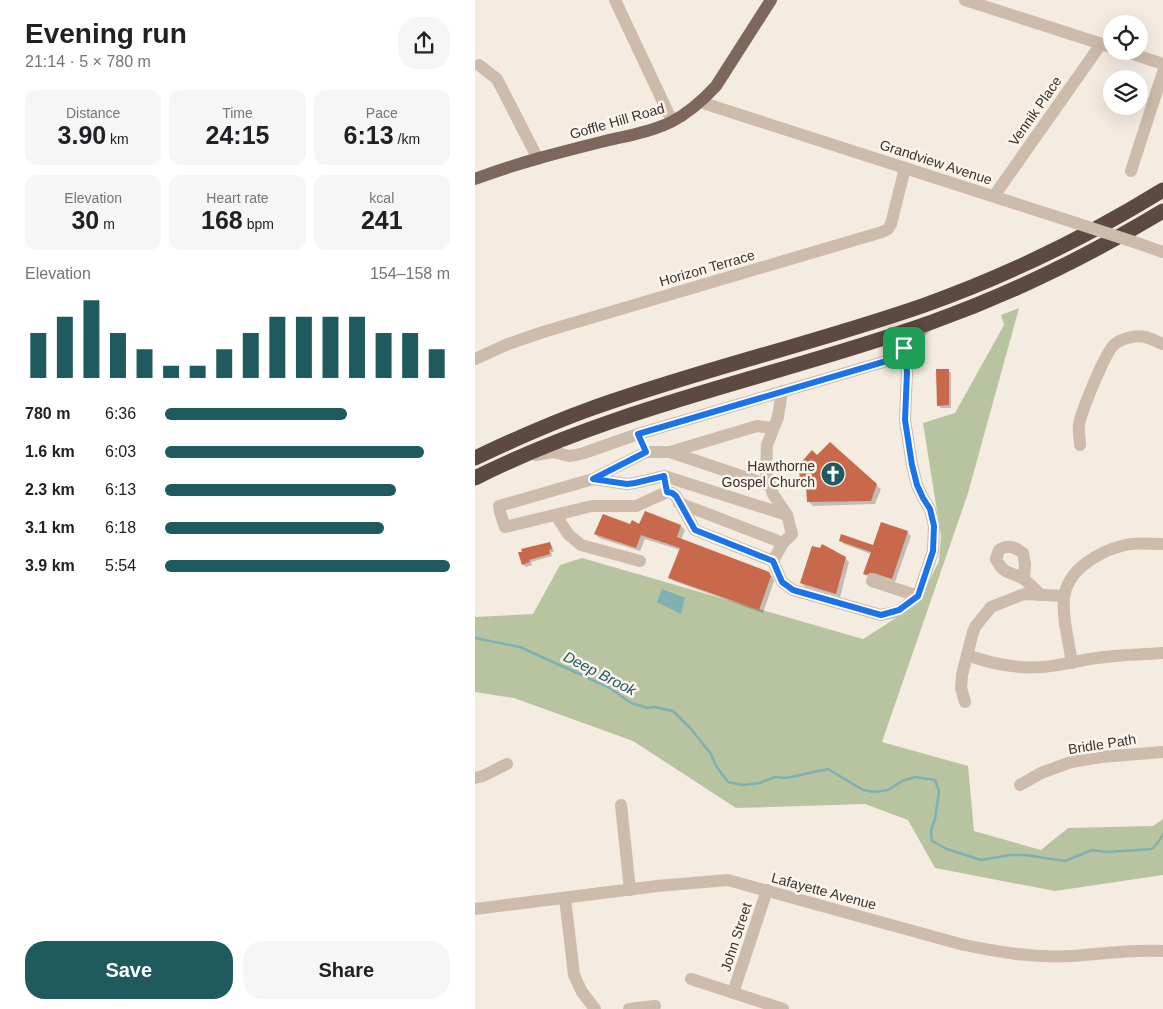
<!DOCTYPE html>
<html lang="en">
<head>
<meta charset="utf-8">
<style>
	body { margin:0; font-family:Helvetica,sans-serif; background:#f6f6f6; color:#202124; height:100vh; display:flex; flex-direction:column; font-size:19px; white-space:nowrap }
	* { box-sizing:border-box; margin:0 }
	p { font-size:16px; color:#757577 }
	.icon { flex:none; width:28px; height:28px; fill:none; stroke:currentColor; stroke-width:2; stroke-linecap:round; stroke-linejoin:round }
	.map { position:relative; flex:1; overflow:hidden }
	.panel { display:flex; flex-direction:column; background:#fff; width:475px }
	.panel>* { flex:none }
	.buttons { position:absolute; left:628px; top:15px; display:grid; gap:10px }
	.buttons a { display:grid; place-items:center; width:45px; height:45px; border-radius:50%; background:#fff; box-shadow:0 5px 20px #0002; font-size:25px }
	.pin { position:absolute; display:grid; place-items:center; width:42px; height:42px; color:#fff; margin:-21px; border-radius:10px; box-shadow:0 2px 8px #0006 }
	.round { display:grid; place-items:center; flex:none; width:52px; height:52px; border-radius:20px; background:#f6f6f6 }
	.head { display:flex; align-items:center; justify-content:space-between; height:85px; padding:0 25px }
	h1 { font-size:28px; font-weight:600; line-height:38px }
	.metrics { display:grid; grid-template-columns:repeat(3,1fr); gap:8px; height:85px; padding:5px 25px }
	.metrics div { display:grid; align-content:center; border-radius:12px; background:#f6f6f6; text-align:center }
	.metrics b { font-size:25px; font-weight:600 }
	.metrics small { font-size:14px; font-weight:400 }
	.metrics p { font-size:14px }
	.chart { height:140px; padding:10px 25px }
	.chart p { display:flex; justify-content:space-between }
	.chart svg { width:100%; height:90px; margin-top:5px; stroke:#1f5a5e; stroke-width:6 }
	.button { display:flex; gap:10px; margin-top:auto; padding:10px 25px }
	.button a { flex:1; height:58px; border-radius:20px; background:#1f5a5e; color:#fff; font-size:20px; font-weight:600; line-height:58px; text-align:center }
	.button a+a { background:#f6f6f6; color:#202124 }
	ul { padding:0 25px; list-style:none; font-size:16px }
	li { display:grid; grid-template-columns:80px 60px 1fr; align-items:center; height:38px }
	li i { height:12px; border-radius:6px; background:#1f5a5e }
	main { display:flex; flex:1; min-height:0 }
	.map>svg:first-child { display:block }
	.green { fill:#b8c4a0 }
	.water { fill:#7fb0b2 }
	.shadow { fill:#0003 }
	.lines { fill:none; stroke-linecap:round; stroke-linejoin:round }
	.stream { stroke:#7fb0b2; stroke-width:2.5 }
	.building { fill:#c8694b }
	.minor { stroke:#cdbbac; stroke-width:12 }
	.major { stroke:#7d675c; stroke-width:12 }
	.highway { stroke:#5c4a42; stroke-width:15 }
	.minor-bridge { stroke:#cdbbac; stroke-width:12 }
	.route-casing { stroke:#fff; stroke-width:10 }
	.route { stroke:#1a73e8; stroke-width:6 }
	.labels { text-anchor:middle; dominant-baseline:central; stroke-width:5; stroke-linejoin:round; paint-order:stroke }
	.street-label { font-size:14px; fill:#3b302b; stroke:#fbf5ee }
	.poi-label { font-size:14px; fill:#3b302b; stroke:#fbf5ee; text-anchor:end }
	.water-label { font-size:15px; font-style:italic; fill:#1f5a5e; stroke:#fbf5ee }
</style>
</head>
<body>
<main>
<section class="panel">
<div class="head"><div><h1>Evening run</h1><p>21:14 · 5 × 780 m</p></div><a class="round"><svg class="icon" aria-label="share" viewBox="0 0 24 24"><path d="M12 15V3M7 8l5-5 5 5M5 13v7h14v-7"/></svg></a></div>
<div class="metrics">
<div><p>Distance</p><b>3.90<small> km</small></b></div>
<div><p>Time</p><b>24:15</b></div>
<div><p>Pace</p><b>6:13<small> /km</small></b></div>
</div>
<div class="metrics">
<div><p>Elevation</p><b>30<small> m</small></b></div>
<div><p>Heart rate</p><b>168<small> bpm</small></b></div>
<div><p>kcal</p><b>241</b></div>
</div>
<div class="chart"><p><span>Elevation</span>154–158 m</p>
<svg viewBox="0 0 160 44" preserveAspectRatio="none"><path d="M5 44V22M15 44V14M25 44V6M35 44V22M45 44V30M55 44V38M65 44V38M75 44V30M85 44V22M95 44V14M105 44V14M115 44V14M125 44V14M135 44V22M145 44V22M155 44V30"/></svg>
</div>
<ul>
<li><b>780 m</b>6:36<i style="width:64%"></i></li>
<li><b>1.6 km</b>6:03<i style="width:91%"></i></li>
<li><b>2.3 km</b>6:13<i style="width:81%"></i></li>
<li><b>3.1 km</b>6:18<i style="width:77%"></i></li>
<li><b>3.9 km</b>5:54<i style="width:100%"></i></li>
</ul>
<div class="button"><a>Save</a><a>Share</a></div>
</section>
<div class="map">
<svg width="688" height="1009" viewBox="0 0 688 1009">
	<rect width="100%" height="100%" fill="#f4ebe1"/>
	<path class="green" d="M544,308L493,493L407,742L493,766L499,831L566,850L593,828L678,826L688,819V875L580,891L460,868L433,820L390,804L261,808L158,741L39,698L0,692V617L58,614L85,565L107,558L388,639L443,604L464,561L466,536L448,423L480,413L529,325L526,315Z"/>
	<path class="water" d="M187,589L210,598L206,614L182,602Z"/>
	<g class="shadow">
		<path d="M473,370L476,373V408H466L463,405Z"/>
		<path d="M342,457L401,485L406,489L400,504L338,506L334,502L333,487H330L326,483Z"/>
		<path d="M156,525L206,526L210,530L206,540L293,573L298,577L299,581L288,613L199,581L195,577L205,550L170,539L165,551L124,538L120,534Z"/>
		<path d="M432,532L436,536L420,582L404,577L394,578L390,574L396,554L369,544L365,540L399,547Z"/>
		<path d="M74,543L77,546L79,552H76L77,556L56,562L57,565L51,567L48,565Z"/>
		<path d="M370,558L374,562L365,597L330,587L326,583Z"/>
	</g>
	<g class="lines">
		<path class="stream" d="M0,638L45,647L135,688L156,703L173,708L179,707L198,711L216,729L236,754L241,766L253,782L268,785L285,783L300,777L311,778L353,769L388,790L400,792L413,790L427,781L440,777L460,780L464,791L460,819L456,830L457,841L472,849L506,860L536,855H550L590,861L617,850L632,852L677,849L684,841L688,834"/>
	</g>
	<g class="building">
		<path d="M461,369H474V405L462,406Z"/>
		<path d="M355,442L402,484L396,501L332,502L331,484H325L324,465L337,450L342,455Z"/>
		<path d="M170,511L206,525L202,537L294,572L296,576L284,610L193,578L205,548L166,535L161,548L119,534L128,514L155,524L157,520L164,524Z"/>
		<path d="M406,522L433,531L417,579L399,573H395L391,575L388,574L396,552L364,541L366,534L398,545Z"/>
		<path d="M75,542L77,549L74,550L75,554L54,560L55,562L47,565L43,552H47L46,549Z"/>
		<path d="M347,544L371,557L361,594L325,583L337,546L345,548Z"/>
	</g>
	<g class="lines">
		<g class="minor">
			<path d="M140,0L197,121"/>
			<path d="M490,0L636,47"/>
			<path d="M649,51L688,64"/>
			<path d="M4,65L22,79L63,159"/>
			<path d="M225,102L601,223"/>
			<path d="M656,171L688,72"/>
			<path d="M519,196L626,44"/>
			<path d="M662,243L688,252"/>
			<path d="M0,359L33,344L68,332L407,232L413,229L416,224L430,168"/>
			<path d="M298,428L282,426L195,452H171L118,479L24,506L25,512L30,527L117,506H161L192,492L197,493L201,496L220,530L298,561L308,543L317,534L312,515L298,494L291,473L292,445L303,417L307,391"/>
			<path d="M605,445C605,438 603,431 604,425C606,412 631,350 640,344C647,338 661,335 670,337C676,338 682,342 688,344"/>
			<path d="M195,452L296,486"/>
			<path d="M60,455L78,452L94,456L101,455L109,453L163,434L415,360L422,355L454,324"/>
			<path d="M118,479L152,484L160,483L189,476L312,515"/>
			<path d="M204,503L308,543"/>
			<path d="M81,515L93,534L106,545L165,561"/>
			<path d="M298,561L307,582L318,590L406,615L424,611L443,596L458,551L459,526L455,509L448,498L442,485L437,465L430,420L432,372L429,348"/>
			<path d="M549,579L550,564L548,553C540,547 533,544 524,550L521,559C530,577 538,571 550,580C556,585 561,590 566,595"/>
			<path d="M397,581L443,596"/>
			<path d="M492,655C517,664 542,669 568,667C586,666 604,660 622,658C644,654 666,655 688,653"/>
			<path d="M597,663C594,642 587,619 589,598C592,569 625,551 650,545C662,542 676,544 688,544"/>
			<path d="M490,702L486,688L487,675L498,632L500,627L516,607L549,594L589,596"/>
			<path d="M0,778L8,776L32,764"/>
			<path d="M545,785L566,773L596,762L626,757L688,752"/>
			<path d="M146,805L155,890"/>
			<path d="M90,898L99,975L107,992L120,1009"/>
			<path d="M0,909L182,886L253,880L485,944C522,952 558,958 596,956C626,954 657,949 688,951"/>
			<path d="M216,979L308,1009"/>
			<path d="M258,993L292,890"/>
			<path d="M154,1009L180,1006"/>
		</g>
		<path class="major" d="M0,179C42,163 86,152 130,141C151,136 176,132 196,122C214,113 228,100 241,86L296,0"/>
		<g class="highway">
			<path d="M0,458C38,440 76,423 115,409C224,370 337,344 447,306C531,276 612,237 688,190"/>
			<path d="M0,478C145,405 305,376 457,322C538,293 615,255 688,211"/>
		</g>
		<path class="minor-bridge" d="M601,223L662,243"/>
	</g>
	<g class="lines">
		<defs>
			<path id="route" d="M429,348L432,372L430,420L437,465L442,485L448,498L455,509L459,526L458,551L443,596L424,610L406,615L318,590L307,582L298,561L220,530L201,496L197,493L192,492L189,476L160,483L152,484L118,479L171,452L163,434L415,360L422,355Z"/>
		</defs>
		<use href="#route" class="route-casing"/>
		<use href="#route" class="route"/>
	</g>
	<defs>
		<symbol id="church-disc" viewBox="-11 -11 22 22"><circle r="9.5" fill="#1f5a5e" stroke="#fbf5ee"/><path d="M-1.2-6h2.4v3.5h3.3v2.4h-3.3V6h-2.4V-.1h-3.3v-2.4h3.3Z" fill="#fff"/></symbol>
	</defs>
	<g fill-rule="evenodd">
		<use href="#church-disc" x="344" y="460" width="28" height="28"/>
	</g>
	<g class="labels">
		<g class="street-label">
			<text transform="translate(560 111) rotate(-55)">Vennik Place</text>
			<text transform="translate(142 121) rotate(-16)">Goffle Hill Road</text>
			<text transform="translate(461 162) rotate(18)">Grandview Avenue</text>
			<text transform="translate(232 268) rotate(-16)">Horizon Terrace</text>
			<text transform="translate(627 744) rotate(-9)">Bridle Path</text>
			<text transform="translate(349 891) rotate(15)">Lafayette Avenue</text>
			<text transform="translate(261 937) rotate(-72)">John Street</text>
		</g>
		<g class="poi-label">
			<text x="340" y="466">Hawthorne<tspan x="340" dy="16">Gospel Church</tspan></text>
		</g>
		<g class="water-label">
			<text transform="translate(125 673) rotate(27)">Deep Brook</text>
		</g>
	</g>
</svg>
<div class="buttons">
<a><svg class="icon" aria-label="locate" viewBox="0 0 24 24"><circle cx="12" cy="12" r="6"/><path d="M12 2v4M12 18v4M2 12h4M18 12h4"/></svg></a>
<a><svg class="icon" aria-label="layers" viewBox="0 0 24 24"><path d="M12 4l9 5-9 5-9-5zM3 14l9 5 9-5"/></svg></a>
</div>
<div class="pin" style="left:429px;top:348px;background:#1e9e55"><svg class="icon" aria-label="arrive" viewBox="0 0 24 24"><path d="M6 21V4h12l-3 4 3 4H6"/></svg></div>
</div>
</main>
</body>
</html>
